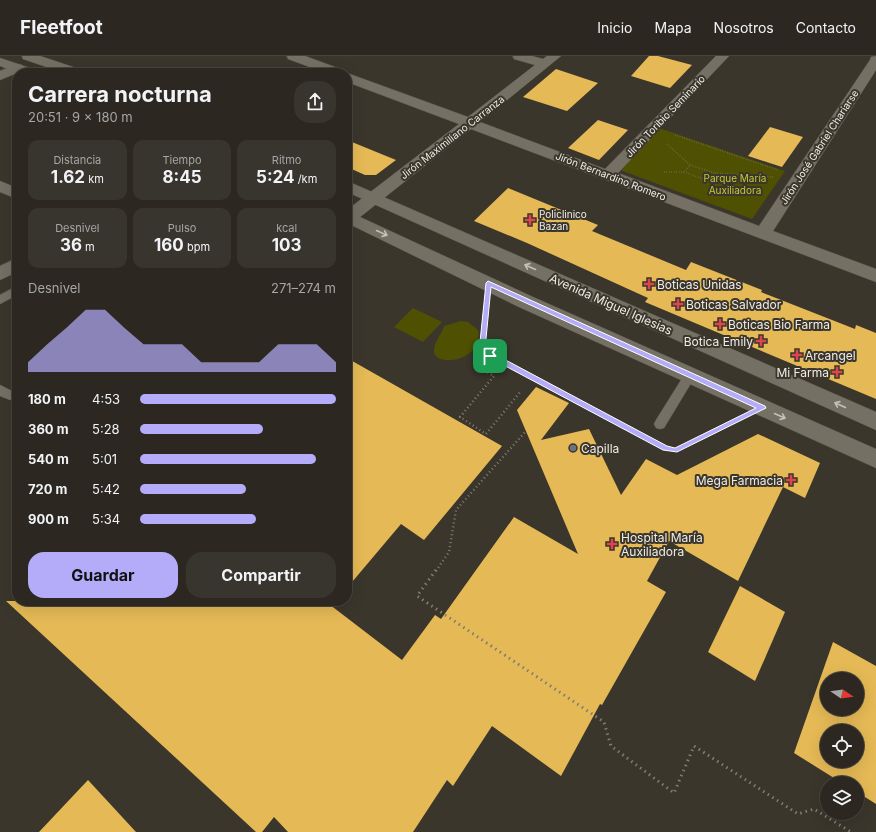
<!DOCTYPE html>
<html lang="es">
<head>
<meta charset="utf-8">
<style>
	body { margin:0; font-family:Inter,sans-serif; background:#38342e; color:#f1f3f6; height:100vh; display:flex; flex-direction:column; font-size:15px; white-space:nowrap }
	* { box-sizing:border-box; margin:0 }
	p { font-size:13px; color:#a6a6a5 }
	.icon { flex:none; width:22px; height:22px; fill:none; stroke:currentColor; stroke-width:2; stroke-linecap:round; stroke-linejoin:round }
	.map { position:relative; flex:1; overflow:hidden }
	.details { position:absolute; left:12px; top:12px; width:340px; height:538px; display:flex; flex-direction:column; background:#2c2821; border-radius:16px; box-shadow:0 4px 16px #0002,0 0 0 1px #48443f }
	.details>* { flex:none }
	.needle { width:26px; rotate:103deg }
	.fabs { position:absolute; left:820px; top:616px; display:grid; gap:8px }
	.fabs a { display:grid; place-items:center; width:44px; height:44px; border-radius:50%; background:#2c2821; box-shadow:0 4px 16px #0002,0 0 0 1px #48443f; font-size:20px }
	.pin { position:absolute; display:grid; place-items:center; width:34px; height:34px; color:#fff; margin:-17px; border-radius:8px; box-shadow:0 2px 6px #0006 }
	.round { display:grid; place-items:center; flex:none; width:42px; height:42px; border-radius:16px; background:#38342e }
	.summary { display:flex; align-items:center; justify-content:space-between; height:68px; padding:0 16px }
	h1 { font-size:22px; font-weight:700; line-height:30px }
	.metrics { display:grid; grid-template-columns:repeat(3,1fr); gap:6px; height:68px; padding:4px 16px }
	.metrics div { display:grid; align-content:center; border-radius:10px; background:#38342e; text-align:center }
	.metrics b { font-size:17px; font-weight:700 }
	.metrics small { font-size:11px; font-weight:400 }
	.metrics p { font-size:11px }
	.chart { height:112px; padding:8px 16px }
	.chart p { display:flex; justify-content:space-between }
	.chart svg { width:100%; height:72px; margin-top:4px; fill:#b4acf9; opacity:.7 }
	.button { display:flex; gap:8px; margin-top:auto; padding:8px 16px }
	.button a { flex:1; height:46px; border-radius:16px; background:#b4acf9; color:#111; font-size:16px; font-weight:700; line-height:46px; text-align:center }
	.button a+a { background:#38342e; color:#f1f3f6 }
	ul { padding:0 16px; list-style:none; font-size:13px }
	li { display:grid; grid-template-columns:64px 48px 1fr; align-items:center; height:30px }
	li i { height:10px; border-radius:5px; background:#b4acf9 }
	header { display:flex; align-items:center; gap:24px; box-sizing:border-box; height:56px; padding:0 20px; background:#2c2821; border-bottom:1px solid #48443f }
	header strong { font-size:19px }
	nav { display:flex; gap:22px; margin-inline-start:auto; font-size:14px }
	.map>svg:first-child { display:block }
	.green { fill:#4f5002 }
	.building { fill:#e5b955; fill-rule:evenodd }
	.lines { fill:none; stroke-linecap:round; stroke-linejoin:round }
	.service-casing { stroke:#57544b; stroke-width:1 }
	.minor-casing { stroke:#57544b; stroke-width:1 }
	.secondary-casing { stroke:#57544b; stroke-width:1 }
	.path-far3 { stroke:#817d74; stroke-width:1.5; stroke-dasharray:0.5 2; stroke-linecap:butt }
	.path-far2 { stroke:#817d74; stroke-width:2; stroke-dasharray:1 2.5; stroke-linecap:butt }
	.path-far1 { stroke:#817d74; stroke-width:2.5; stroke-dasharray:1 3; stroke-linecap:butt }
	.path { stroke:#817d74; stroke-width:3; stroke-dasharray:1.5 4; stroke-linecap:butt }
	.service { fill:#757064; fill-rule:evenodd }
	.minor { fill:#757064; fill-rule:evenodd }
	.secondary { fill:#757064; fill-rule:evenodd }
	.oneway { stroke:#c4c1b8 }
	.route { fill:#b4acf9; stroke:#fff; fill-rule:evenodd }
	.health-dot { fill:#e0444e; stroke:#3b362c; stroke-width:1.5 }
	.worship-dot { fill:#6b7280; stroke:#3b362c; stroke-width:1.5 }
	.labels { text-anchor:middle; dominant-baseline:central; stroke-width:4; stroke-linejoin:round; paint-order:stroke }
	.far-street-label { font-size:10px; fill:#efece6; stroke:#3b362c }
	.far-park-label { font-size:10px; fill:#c4c738; stroke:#3b362c }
	.far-poi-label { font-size:10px; fill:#efece6; stroke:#3b362c; text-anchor:start }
	.poi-label { font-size:12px; fill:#efece6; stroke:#3b362c; text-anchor:start }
	.street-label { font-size:12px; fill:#efece6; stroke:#3b362c }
</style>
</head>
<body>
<header>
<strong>Fleetfoot</strong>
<nav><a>Inicio</a><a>Mapa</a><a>Nosotros</a><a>Contacto</a></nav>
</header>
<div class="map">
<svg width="876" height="776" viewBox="0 0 876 776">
	<rect width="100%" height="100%" fill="#3b362c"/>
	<g class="green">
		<path d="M659,72L785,115L752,163L620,114Z"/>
		<path d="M413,252L442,266L423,286L394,271Z"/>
		<path d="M461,265L468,266L478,274C485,306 431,313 434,293C435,284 442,278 444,270Z"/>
	</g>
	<g class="building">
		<path d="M649,0H658L692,9L670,32L631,20Z"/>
		<path d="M556,13L598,27L567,55L523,41Z"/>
		<path d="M598,64L628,74L599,104L568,92Z"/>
		<path d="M770,71L803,81L782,111L748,100Z"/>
		<path d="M347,84L396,104L376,119H365L347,111Z"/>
		<path d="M508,132L598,169L592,175L686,214L691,206L762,234L761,236L855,273L856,269L876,277V343L645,246L648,242L527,187L474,165Z"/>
		<path d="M347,302L502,390L424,484L401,468L347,532Z"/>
		<path d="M536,331L569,347L541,384L589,373L621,439L646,403L677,419L758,378L820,407L805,442L783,431L738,525L669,485L647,525L666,536L602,649L600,648L561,720L492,670L453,730L447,724L413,776H288L274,761L262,776H256L6,545H325L402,604L435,559L441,563L514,461L578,498L517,354Z"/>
		<path d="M740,530L785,556L755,625L708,596Z"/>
		<path d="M833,586L876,610V748L857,736V727H842L794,697ZM827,623H857V653H827ZM827,675H857V705H827Z"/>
		<path d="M88,724L136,776H39Z"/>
	</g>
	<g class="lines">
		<defs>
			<g id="service">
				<path d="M17,230V239L0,248V239Z"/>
				<path d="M690,314L694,316L696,319L664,372L660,373L656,372L654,368L656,364L686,316Z"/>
				<path d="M0,329L14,336L16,339L14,342L10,344L0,340Z"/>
			</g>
			<g id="minor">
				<path d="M287,0H305L343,14L345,17H326L288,3Z"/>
				<path d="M513,0H532L543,3L547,0H561L480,66L605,113L716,0H729L618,117L759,170L870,4L871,1L876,0V14L773,175L876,213V226L471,73L355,165L347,166V154L459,68L347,26V17L468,61L535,9L514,3Z"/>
				<path d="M17,8L22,9L24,12L22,15L0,24V15Z"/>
				<path d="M0,125L17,132V143L0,136Z"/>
				<path d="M17,202V216L0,224V210Z"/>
			</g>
			<g id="secondary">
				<path d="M22,0H40L82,14L84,17H64L23,3Z"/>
				<path d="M0,2L36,14L38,17H18L0,10Z"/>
				<path d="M347,125L876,356V374L347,136Z"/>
				<path d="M347,155L533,241L876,393V412L519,251L347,167Z"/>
			</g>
		</defs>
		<use href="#service" class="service-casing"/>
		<use href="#minor" class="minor-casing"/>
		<use href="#secondary" class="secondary-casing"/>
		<g class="path-far3">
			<path d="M675,79L778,114"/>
			<path d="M667,88L690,109"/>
			<path d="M690,109L715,117L709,125L684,116Z"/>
			<path d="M664,116H684"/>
			<path d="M715,117L773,121"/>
			<path d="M709,125L721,136"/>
		</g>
		<g class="path-far2">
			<path d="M720,135L724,138"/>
			<path d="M486,252L482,294L490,300"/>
			<path d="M486,304L490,300L498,304"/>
		</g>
		<g class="path-far1">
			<path d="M487,303L480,312L494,320L460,361L486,378L521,335"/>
			<path d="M496,303L641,379"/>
			<path d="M660,389L675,394L735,366"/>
			<path d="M436,515L449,496L456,454L526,375"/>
		</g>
		<path class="path" d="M436,514L417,540L604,666L611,690L674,737L694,690L798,758L814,753L851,776"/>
		<use href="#service" class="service"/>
		<use href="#minor" class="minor"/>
		<use href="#secondary" class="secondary"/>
	</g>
	<defs><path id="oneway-shaft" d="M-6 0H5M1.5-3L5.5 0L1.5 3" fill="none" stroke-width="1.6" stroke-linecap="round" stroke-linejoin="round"/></defs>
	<g class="oneway">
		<use href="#oneway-shaft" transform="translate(382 177) rotate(25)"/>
		<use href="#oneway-shaft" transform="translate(530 211) rotate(-156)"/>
		<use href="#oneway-shaft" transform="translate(840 349) rotate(-156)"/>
		<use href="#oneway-shaft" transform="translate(780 360) rotate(24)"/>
	</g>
	<path class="route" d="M488,225L765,350L766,352L677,396L663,394L479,296L486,227ZM491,231L756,352L675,392L667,390L485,293Z"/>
	<g class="health-dot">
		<path d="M528 158h4v4h4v4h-4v4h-4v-4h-4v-4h4z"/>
		<path d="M647 222h4v4h4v4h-4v4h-4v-4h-4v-4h4z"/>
		<path d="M676 242h4v4h4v4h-4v4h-4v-4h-4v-4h4z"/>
		<path d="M718 262h4v4h4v4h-4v4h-4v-4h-4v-4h4z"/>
		<path d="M759 279h4v4h4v4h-4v4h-4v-4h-4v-4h4z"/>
		<path d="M795 293h4v4h4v4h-4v4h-4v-4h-4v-4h4z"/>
		<path d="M835 310h4v4h4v4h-4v4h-4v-4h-4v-4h4z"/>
		<path d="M789 418h4v4h4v4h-4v4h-4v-4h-4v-4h4z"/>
		<path d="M610 482h4v4h4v4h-4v4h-4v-4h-4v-4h4z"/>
	</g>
	<circle class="worship-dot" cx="573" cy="392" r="4"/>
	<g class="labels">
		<g class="far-street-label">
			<text transform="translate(665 60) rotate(-46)">Jirón Toribio Seminario</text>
			<text transform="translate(452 81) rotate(-38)">Jirón Maximiliano Carranza</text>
			<text transform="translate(819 91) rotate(-57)">Jirón José Gabriel Chariarse</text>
			<text transform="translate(611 120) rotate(21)">Jirón Bernardino Romero</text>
		</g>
		<g class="far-park-label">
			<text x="735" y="122">Parque María<tspan x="735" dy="12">Auxiliadora</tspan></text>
		</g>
		<g class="far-poi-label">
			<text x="539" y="158">Policlinico<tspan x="539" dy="12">Bazan</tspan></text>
		</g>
		<g class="poi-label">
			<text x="657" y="228">Boticas Unidas</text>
			<text x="686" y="248">Boticas Salvador</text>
			<text x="728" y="268">Boticas Bio Farma</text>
			<text x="753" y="285" text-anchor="end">Botica Emily</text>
			<text x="805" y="299">Arcangel</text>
			<text x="829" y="316" text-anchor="end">Mi Farma</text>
			<text x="581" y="392">Capilla</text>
			<text x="783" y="424" text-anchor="end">Mega Farmacia</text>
			<text x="621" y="481">Hospital María<tspan x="621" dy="14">Auxiliadora</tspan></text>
		</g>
		<g class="street-label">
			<text transform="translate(611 248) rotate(24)">Avenida Miguel Iglesias</text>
		</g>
	</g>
</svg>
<div class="fabs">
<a><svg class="needle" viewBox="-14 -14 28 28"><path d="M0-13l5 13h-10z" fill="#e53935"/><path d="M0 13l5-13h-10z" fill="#a6a6a5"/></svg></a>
<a><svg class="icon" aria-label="locate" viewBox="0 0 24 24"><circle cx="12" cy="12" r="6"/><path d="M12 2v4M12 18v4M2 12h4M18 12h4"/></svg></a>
<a><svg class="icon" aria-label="layers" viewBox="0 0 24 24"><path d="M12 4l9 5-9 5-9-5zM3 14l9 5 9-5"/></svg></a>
</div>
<div class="pin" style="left:490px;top:300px;background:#1e9e55"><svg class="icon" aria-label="arrive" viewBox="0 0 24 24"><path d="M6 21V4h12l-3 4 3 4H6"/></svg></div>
<section class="details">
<div class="summary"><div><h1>Carrera nocturna</h1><p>20:51 · 9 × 180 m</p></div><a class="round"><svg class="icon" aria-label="share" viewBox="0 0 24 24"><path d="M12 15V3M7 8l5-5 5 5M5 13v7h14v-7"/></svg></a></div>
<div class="metrics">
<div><p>Distancia</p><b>1.62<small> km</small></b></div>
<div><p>Tiempo</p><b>8:45</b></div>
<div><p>Ritmo</p><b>5:24<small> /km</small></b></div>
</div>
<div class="metrics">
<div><p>Desnivel</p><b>36<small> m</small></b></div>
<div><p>Pulso</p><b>160<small> bpm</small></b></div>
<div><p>kcal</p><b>103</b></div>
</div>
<div class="chart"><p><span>Desnivel</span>271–274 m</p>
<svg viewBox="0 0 160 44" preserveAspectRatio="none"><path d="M0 44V38L10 27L20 17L30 6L40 6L50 17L60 27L70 27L80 27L90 38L100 38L110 38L120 38L130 27L140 27L150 27L160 38V44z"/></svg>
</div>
<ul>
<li><b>180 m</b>4:53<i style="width:100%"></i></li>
<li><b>360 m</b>5:28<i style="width:63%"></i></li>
<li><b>540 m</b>5:01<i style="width:90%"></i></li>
<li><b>720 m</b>5:42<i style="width:54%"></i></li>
<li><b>900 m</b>5:34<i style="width:59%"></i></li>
</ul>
<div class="button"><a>Guardar</a><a>Compartir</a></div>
</section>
</div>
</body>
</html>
